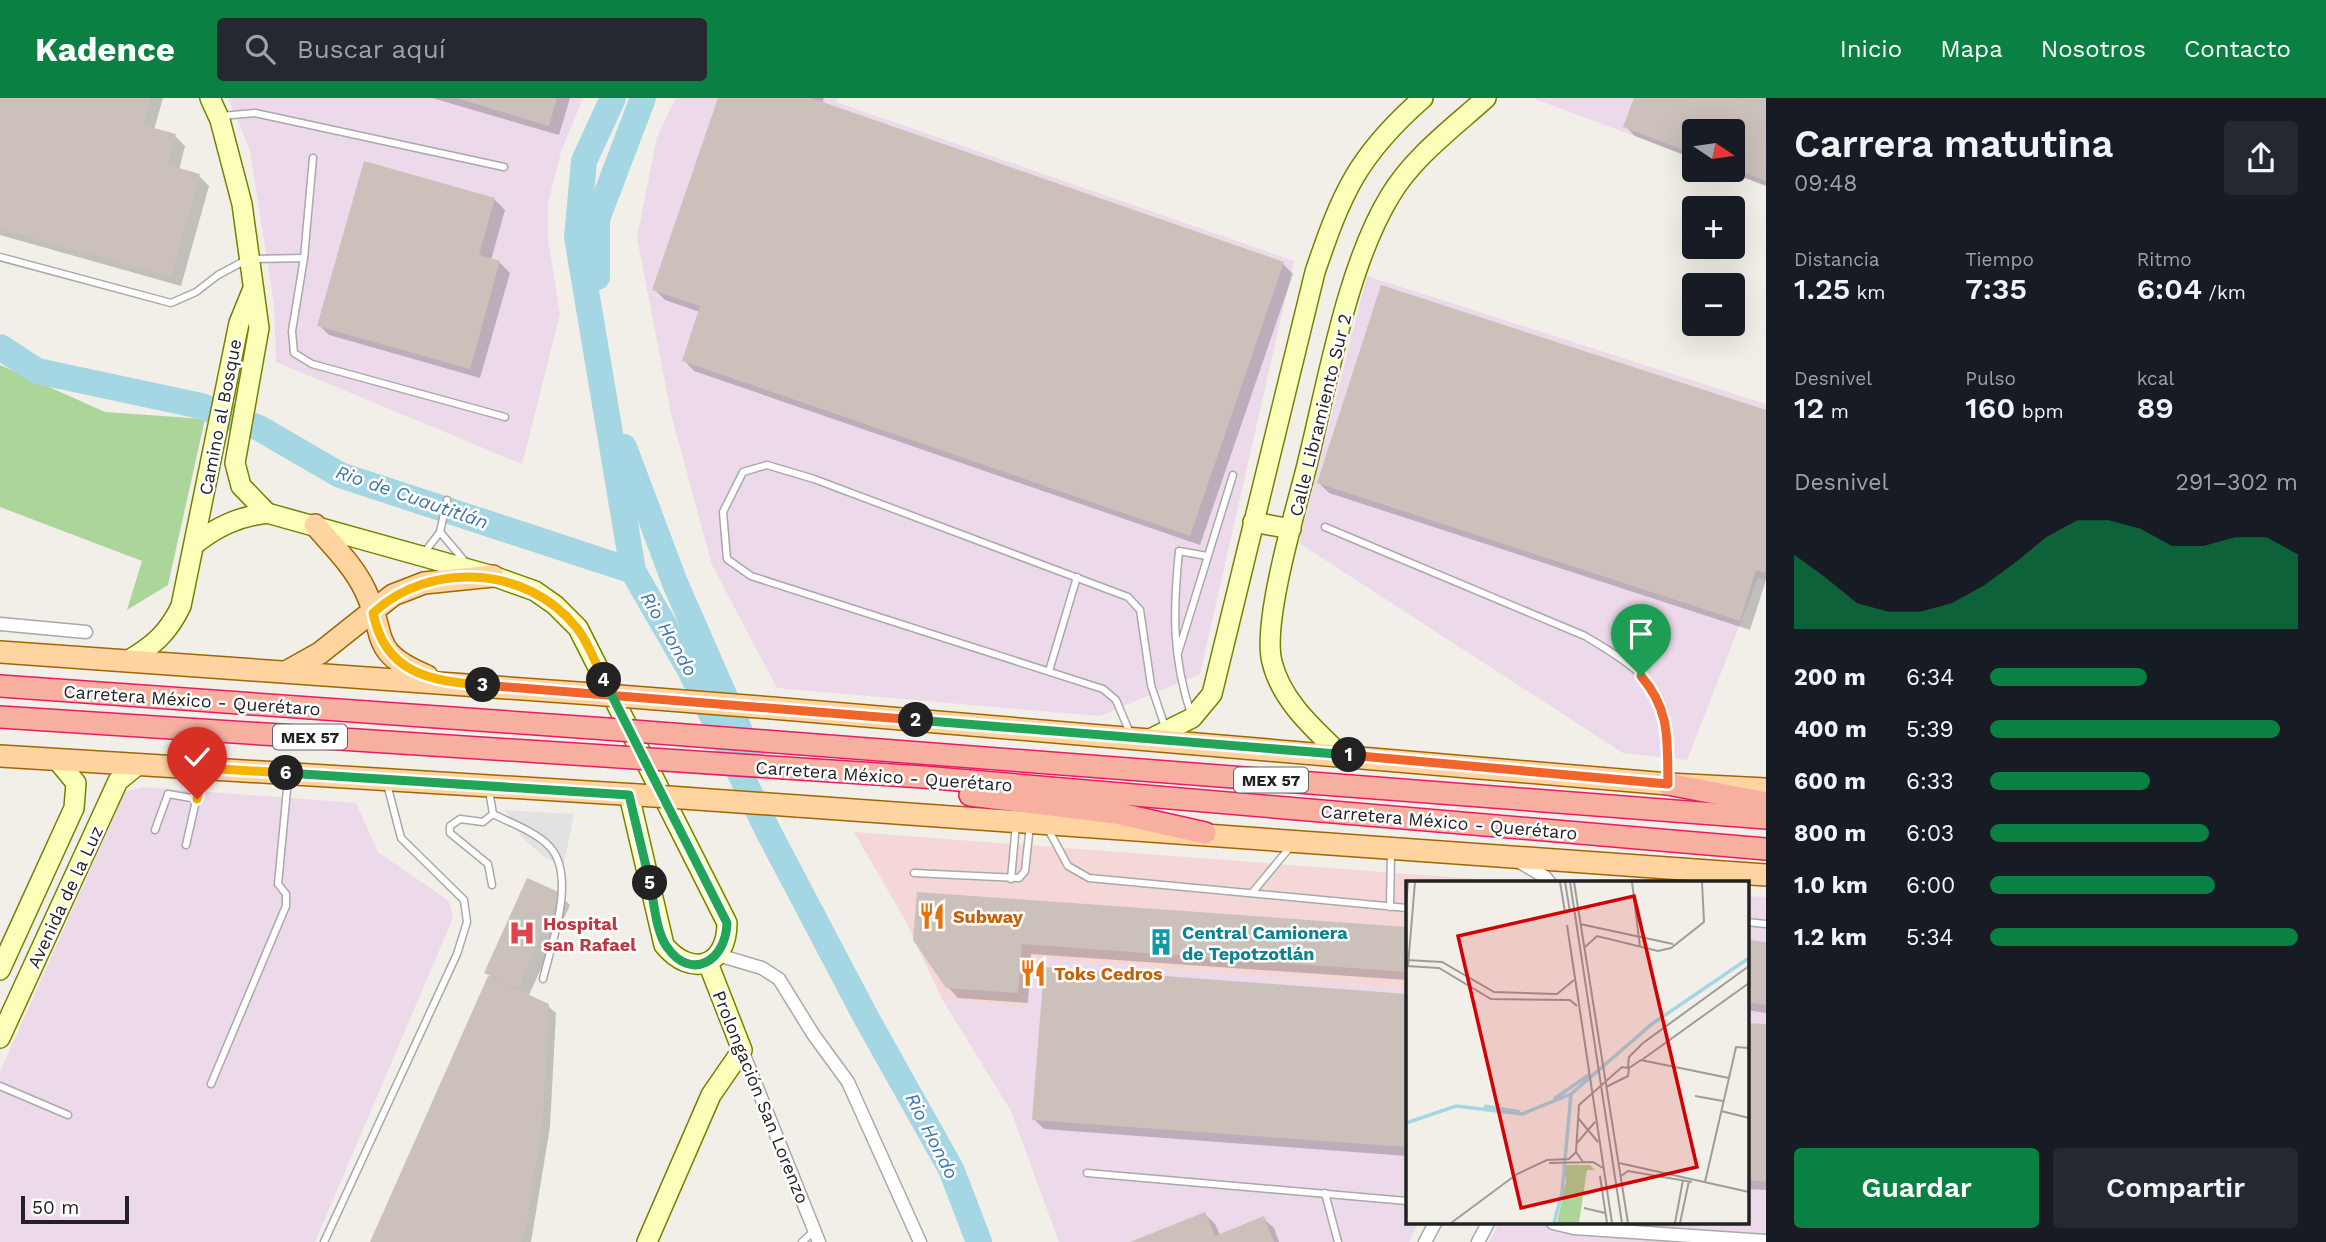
<!DOCTYPE html>
<html lang="es">
<head>
<meta charset="utf-8">
<style>
	body { margin:0; font-family:"Work Sans",sans-serif; background:#242831; color:#f1f3f6; height:100vh; display:flex; flex-direction:column; font-size:26px; white-space:nowrap }
	* { box-sizing:border-box; margin:0 }
	p { font-size:23px; color:#9ea1a6 }
	.icon { flex:none; width:38px; height:38px; fill:none; stroke:currentColor; stroke-width:2; stroke-linecap:round; stroke-linejoin:round }
	.map { position:relative; flex:1; overflow:hidden }
	.drawer { display:flex; flex-direction:column; background:#171b24; width:560px }
	.drawer>* { flex:none }
	.needle { width:46px; rotate:103deg }
	.controls { position:absolute; left:1682px; top:21px; display:grid; gap:14px }
	.controls a { display:grid; place-items:center; width:63px; height:63px; border-radius:7px; background:#171b24; box-shadow:0 7px 28px #0002; font-size:35px }
	.scale { position:absolute; left:21px; bottom:18px; width:108px; box-sizing:border-box; padding-left:7px; border:4px solid #222; border-top:0; font-size:19px; line-height:24px; white-space:nowrap; color:#222; -webkit-text-stroke:5px #fff; paint-order:stroke }
	.pin { position:absolute; display:grid; place-items:center; width:60px; height:60px; color:#fff; margin:-72px -30px; border-radius:50% 50% 50% 0; rotate:-45deg; box-shadow:0 0 7px #0007 }
	.pin .icon { rotate:45deg }
	.km { position:absolute; width:35px; height:35px; margin:-18px; border-radius:50%; background:#222; color:#fff; font-size:19px; line-height:35px; text-align:center }
	.round { display:grid; place-items:center; flex:none; width:74px; height:74px; border-radius:7px; background:#242831 }
	.headline { display:flex; align-items:center; justify-content:space-between; height:119px; padding:0 28px }
	h1 { font-size:38px; font-weight:600; line-height:52px }
	.figures { display:grid; grid-template-columns:repeat(3,1fr); gap:10px; height:119px; padding:7px 28px }
	.figures div { display:grid; align-content:center }
	.figures b { font-size:30px; font-weight:600 }
	.figures small { font-size:19px; font-weight:400 }
	.figures p { font-size:19px }
	.chart { height:196px; padding:14px 28px }
	.chart p { display:flex; justify-content:space-between }
	.chart svg { width:100%; height:126px; margin-top:7px; fill:#0b8043; opacity:.7 }
	.action { display:flex; gap:14px; margin-top:auto; padding:14px 28px }
	.action a { flex:1; height:80px; border-radius:7px; background:#0b8043; color:#fff; font-size:28px; font-weight:600; line-height:80px; text-align:center }
	.action a+a { background:#242831; color:#f1f3f6 }
	ul { padding:0 28px; list-style:none; font-size:23px }
	li { display:grid; grid-template-columns:112px 84px 1fr; align-items:center; height:52px }
	li i { height:18px; border-radius:9px; background:#0b8043 }
	header { display:flex; align-items:center; gap:42px; box-sizing:border-box; height:98px; padding:0 35px; background:#0b8043; color:#fff }
	header strong { font-size:33px }
	nav { display:flex; gap:38px; margin-inline-start:auto; font-size:24px }
	.search { width:490px; height:63px; background:#242831; display:flex; align-items:center; gap:18px; box-sizing:border-box; padding:0 24px; border-radius:7px; color:#9ea1a6; font-size:26px }
	main { display:flex; flex:1; min-height:0 }
	.map>svg:first-child { display:block }
	.commercial { fill:#f4d7d6 }
	.industrial { fill:#ecd9e9 }
	.forest { fill:#acd599 }
	.parking { fill:#e2e2e2 }
	.shadow { fill:#0003 }
	.lines { fill:none; stroke-linecap:round; stroke-linejoin:round }
	.river { stroke:#a5d6e3; stroke-width:26 }
	.building { fill:#cbc1ba }
	.service-casing { stroke:#a9a9a9; stroke-width:9 }
	.minor-casing { stroke:#a9a9a9; stroke-width:15 }
	.secondary-casing { stroke:#758100; stroke-width:22 }
	.primary-casing { stroke:#9f6700; stroke-width:24 }
	.trunk-casing { stroke:#ea1b66; stroke-width:24 }
	.service { stroke:#fff; stroke-width:6 }
	.minor { stroke:#fff; stroke-width:12 }
	.secondary { stroke:#fcffb9; stroke-width:19 }
	.primary { stroke:#ffd4a0; stroke-width:21 }
	.trunk { stroke:#f7afa0; stroke-width:21 }
	.primary-bridge-casing { stroke:#9f6700; stroke-width:24; stroke-linecap:butt }
	.trunk-bridge-casing { stroke:#ea1b66; stroke-width:24; stroke-linecap:butt }
	.primary-bridge { stroke:#ffd4a0; stroke-width:21 }
	.trunk-bridge { stroke:#f7afa0; stroke-width:21 }
	.split-1-casing { stroke:#fff; stroke-width:14 }
	.split-2-casing { stroke:#fff; stroke-width:14 }
	.split-3-casing { stroke:#fff; stroke-width:14 }
	.split-4-casing { stroke:#fff; stroke-width:14 }
	.split-5-casing { stroke:#fff; stroke-width:14 }
	.split-6-casing { stroke:#fff; stroke-width:14 }
	.split-7-casing { stroke:#fff; stroke-width:14 }
	.split-1 { stroke:#f0652b; stroke-width:9 }
	.split-2 { stroke:#22a559; stroke-width:9 }
	.split-3 { stroke:#f0652b; stroke-width:9 }
	.split-4 { stroke:#f5b400; stroke-width:9 }
	.split-5 { stroke:#22a559; stroke-width:9 }
	.split-6 { stroke:#22a559; stroke-width:9 }
	.split-7 { stroke:#f5b400; stroke-width:9 }
	.labels { text-anchor:middle; dominant-baseline:central; stroke-width:5; stroke-linejoin:round; paint-order:stroke }
	.shield { fill:#fff; stroke:#646464; stroke-width:2 }
	.shield-label { font-size:16px; font-weight:bold; fill:#222 }
	.street-label { font-size:18px; fill:#222; stroke:#fff }
	.food-label { font-size:18px; font-weight:bold; fill:#c56008; stroke:#fff; text-anchor:start }
	.health-label { font-size:18px; font-weight:bold; fill:#be3a42; stroke:#fff; text-anchor:start }
	.culture-label { font-size:18px; font-weight:bold; fill:#0d838f; stroke:#fff; text-anchor:start }
	.water-label { font-size:19px; font-style:italic; fill:#3f77aa; stroke:#fff }
	.inset-river { fill:none; stroke:#a5d6e3; stroke-width:3.5 }
	.inset-road { fill:none; stroke:#9f9d99; stroke-width:2 }
	.view { fill:#d30004; fill-opacity:0.15; stroke:#d30004; stroke-width:3.5 }
	.inset-edge { fill:none; stroke:#222; stroke-width:3.5 }
</style>
</head>
<body>
<header>
<strong>Kadence</strong>
<div class="search"><svg class="icon" aria-label="search" viewBox="0 0 24 24"><circle cx="10" cy="10" r="6"/><path d="M15 15l6 6"/></svg>Buscar aquí</div>
<nav><a>Inicio</a><a>Mapa</a><a>Nosotros</a><a>Contacto</a></nav>
</header>
<main>
<div class="map">
<svg width="1766" height="1144" viewBox="0 0 1766 1144">
	<rect width="100%" height="100%" fill="#f2efe8"/>
	<path class="commercial" d="M854,734L1503,783L1509,785H1407V891L1032,860L1024,910L942,901L905,822Z"/>
	<g class="industrial">
		<path d="M228,0H583L561,54L548,105V141L560,216L522,366L276,264L274,207L250,52Z"/>
		<path d="M676,0H837L836,4L1294,163L1200,576L1100,618L777,590L712,467L672,320L637,140L657,39Z"/>
		<path d="M1532,0H1766V87L1725,72H1732V33H1694V60Z"/>
		<path d="M1367,178L1766,306V482L1758,480L1687,662L1623,655L1299,445Z"/>
		<path d="M142,689L356,705L378,754L449,803L453,820L315,1144H0V974L125,694Z"/>
		<path d="M1747,798L1766,799V1144H1489L1499,1125H1747Z"/>
		<path d="M1031,860L1407,891V1125H1418L1409,1144H1059L1011,1013L942,901L1024,909Z"/>
	</g>
	<path class="forest" d="M0,267L105,314L205,321L168,487L127,512L142,463L0,409Z"/>
	<path class="parking" d="M505,712L574,716L564,766L545,760L521,738Z"/>
	<g class="shadow">
		<path d="M0,0H163L154,32L175,38L185,48L179,72L199,78L209,88L181,188L0,137Z"/>
		<path d="M432,0H570L559,37Z"/>
		<path d="M720,0H824L822,7L1283,166L1293,176L1200,447L694,273L684,262L700,214L665,202L654,191Z"/>
		<path d="M1635,0H1766V88L1723,72H1732V33H1694V61L1635,38L1625,28Z"/>
		<path d="M494,101L505,112L491,162L499,164L510,175L480,280L329,237L319,227Z"/>
		<path d="M1766,314V482L1750,532L1329,395L1319,385Z"/>
		<path d="M918,796L1407,830V882L1031,856L1028,905L958,900L948,889Z"/>
		<path d="M560,797L570,807L528,899L548,908L556,915L550,1029L531,1144H372L490,878L486,874Z"/>
		<path d="M1747,844L1766,846V915L1747,912Z"/>
		<path d="M1045,871L1407,898V1058L1044,1031L1034,1021Z"/>
		<path d="M1747,927L1766,928V1092L1747,1091Z"/>
		<path d="M1205,1116L1215,1126L1220,1137L1263,1120L1274,1130L1279,1144H1134Z"/>
	</g>
	<g class="lines">
		<g class="river">
			<path d="M613,0L584,63L577,139L633,473L690,572L768,733L868,923L951,1071L979,1144"/>
			<path d="M597,179V121L643,0"/>
			<path d="M0,249L37,273L201,308L259,330L340,377L633,473"/>
			<path d="M624,349L675,485L753,663"/>
		</g>
	</g>
	<g class="building">
		<path d="M0,0H151L143,27L176,36L168,67L200,76L171,179L0,131Z"/>
		<path d="M456,0H557L549,28Z"/>
		<path d="M718,0H811L1284,164L1190,438L682,263L700,208L652,192Z"/>
		<path d="M1634,0H1766V83L1732,70V33H1694V56L1623,29Z"/>
		<path d="M364,63L495,100L479,157L500,163L470,271L317,228Z"/>
		<path d="M1381,187L1766,312V475L1756,472L1740,523L1317,385Z"/>
		<path d="M527,780L561,795L518,890L484,875Z"/>
		<path d="M917,794L1407,829V874L1022,846L1018,895L946,890L913,842Z"/>
		<path d="M1747,842L1766,844V907L1747,904Z"/>
		<path d="M1044,869L1407,896V1049L1032,1022Z"/>
		<path d="M488,878L549,906L543,1021L527,1126L521,1144H370Z"/>
		<path d="M1747,925L1766,926V1084L1747,1082Z"/>
		<path d="M1205,1114L1215,1138L1264,1118L1274,1144H1130Z"/>
	</g>
	<g class="lines">
		<defs>
			<g id="service">
				<path d="M221,18L255,15L504,69"/>
				<path d="M0,159L171,205L196,194L218,177L248,161L304,160L292,233L294,255L312,266L505,319"/>
				<path d="M304,160L313,60"/>
				<path d="M447,402L440,434L467,466"/>
				<path d="M1325,429L1585,538C1617,557 1661,581 1666,623C1669,643 1667,664 1668,684"/>
				<path d="M424,455L440,434"/>
				<path d="M1178,555L1233,377"/>
				<path d="M1049,573L1077,479"/>
				<path d="M1191,616C1172,559 1173,513 1179,453L1207,458"/>
				<path d="M1130,635L1116,602L1103,591L751,478L727,461L723,414L743,374L767,367L814,381L1128,499L1140,512L1151,587L1165,629"/>
				<path d="M489,692L493,716L483,724L460,721L450,728V735L488,766L492,787"/>
				<path d="M493,716C511,725 536,734 550,749C577,779 551,847 543,881"/>
				<path d="M1048,731L1068,768L1089,780L1407,810"/>
				<path d="M155,732L168,696L197,701"/>
				<path d="M186,747L202,676"/>
				<path d="M914,775L1019,780L1025,773L1030,727"/>
				<path d="M1011,781L1016,726"/>
				<path d="M1252,795L1291,748"/>
				<path d="M1390,809L1391,754"/>
				<path d="M1747,824L1766,826"/>
				<path d="M211,986L286,808V796L278,786L288,681"/>
				<path d="M0,988L68,1017"/>
				<path d="M1087,1075L1407,1103"/>
				<path d="M1325,1095L1338,1144"/>
				<path d="M324,1144L457,856L467,824L464,802L401,740L387,686"/>
				<path d="M802,1144L814,1133"/>
			</g>
			<g id="minor">
				<path d="M0,526L86,534"/>
				<path d="M1518,763L1545,779L1550,785"/>
				<path d="M718,857L762,870L779,881L813,936L848,984L920,1144"/>
				<path d="M742,952L819,1144"/>
				<path d="M1553,1125L1574,1130L1766,1143"/>
				<path d="M1425,1144L1435,1125"/>
				<path d="M1478,1144L1488,1125"/>
			</g>
			<g id="secondary">
				<path d="M210,0L220,22L242,106L259,230L235,365L241,388L267,415"/>
				<path d="M1253,424L1291,431"/>
				<path d="M195,446C218,428 238,419 267,415L493,478L535,493L555,507L578,530L727,825C727,869 691,880 664,847L629,697"/>
				<path d="M129,562C154,547 168,535 181,508L239,225L252,193"/>
				<path d="M1150,641L1192,620L1212,596L1315,174C1342,94 1358,57 1423,0"/>
				<path d="M1340,656C1313,630 1281,602 1272,564C1262,525 1295,414 1306,371C1327,288 1346,170 1390,98C1413,59 1453,30 1486,0"/>
				<path d="M0,872L74,710L76,685L57,662"/>
				<path d="M0,940L118,683L139,666"/>
				<path d="M647,1144L711,997L742,952L708,865"/>
			</g>
			<g id="primary">
				<path d="M315,427C333,448 353,467 365,492C388,539 367,553 427,578"/>
				<path d="M0,554L593,596"/>
				<path d="M286,574L320,555L393,497L424,485L493,478"/>
				<path d="M772,610L1668,686L1766,691"/>
				<path d="M0,658L654,698"/>
				<path d="M797,708L1766,777"/>
			</g>
			<g id="trunk">
				<path d="M0,588L607,631"/>
				<path d="M0,619L620,659"/>
				<path d="M777,644L1766,720"/>
				<path d="M785,670L923,679L1766,751"/>
				<path d="M1668,686L1766,705"/>
				<path d="M970,697L1116,715L1205,735"/>
			</g>
		</defs>
		<use href="#service" class="service-casing"/>
		<use href="#minor" class="minor-casing"/>
		<use href="#secondary" class="secondary-casing"/>
		<use href="#primary" class="primary-casing"/>
		<use href="#trunk" class="trunk-casing"/>
		<use href="#service" class="service"/>
		<use href="#minor" class="minor"/>
		<use href="#secondary" class="secondary"/>
		<use href="#primary" class="primary"/>
		<use href="#trunk" class="trunk"/>
		<defs>
			<g id="primary-bridge">
				<path d="M593,596L772,610"/>
				<path d="M654,698L797,708"/>
			</g>
			<g id="trunk-bridge">
				<path d="M607,631L777,644"/>
				<path d="M620,659L785,670"/>
			</g>
		</defs>
		<use href="#primary-bridge" class="primary-bridge-casing"/>
		<use href="#trunk-bridge" class="trunk-bridge-casing"/>
		<use href="#primary-bridge" class="primary-bridge"/>
		<use href="#trunk-bridge" class="trunk-bridge"/>
	</g>
	<g class="lines">
		<defs>
			<path id="split-1" d="M1349,657L1668,686C1667,642 1671,613 1641,578"/>
			<path id="split-2" d="M916,622L1349,657"/>
			<path id="split-3" d="M483,587L916,622"/>
			<path id="split-4" d="M483,587C429,583 385,575 373,515C430,462 527,468 576,529C588,543 595,565 604,582"/>
			<path id="split-5" d="M604,582L727,825C726,863 691,884 667,849C656,834 654,804 650,785"/>
			<path id="split-6" d="M286,675L629,697L650,785"/>
			<path id="split-7" d="M197,701L204,670L286,675"/>
		</defs>
		<use href="#split-1" class="split-1-casing"/>
		<use href="#split-2" class="split-2-casing"/>
		<use href="#split-3" class="split-3-casing"/>
		<use href="#split-4" class="split-4-casing"/>
		<use href="#split-5" class="split-5-casing"/>
		<use href="#split-6" class="split-6-casing"/>
		<use href="#split-7" class="split-7-casing"/>
		<use href="#split-1" class="split-1"/>
		<use href="#split-2" class="split-2"/>
		<use href="#split-3" class="split-3"/>
		<use href="#split-4" class="split-4"/>
		<use href="#split-5" class="split-5"/>
		<use href="#split-6" class="split-6"/>
		<use href="#split-7" class="split-7"/>
	</g>
	<defs>
		<symbol id="restaurant-bare" viewBox="-9 -9 18 18"><path d="M-5-6h1v4h1v-4h1v4h1v-4h1v5L-1.5 .5V6h-2V.5L-5-1ZM5-6V6H3V1.5H1.5Q1.5-4 5-6Z" fill="#e8710a" stroke="#fff" stroke-width="2.5" paint-order="stroke"/></symbol>
		<symbol id="hospital-bare" viewBox="-9 -9 18 18"><path d="M-5-5h3v3.5h4V-5h3V5h-3V1.5h-4V5h-3Z" fill="#e0444e" stroke="#fff" stroke-width="2.5" paint-order="stroke"/></symbol>
		<symbol id="building-bare" viewBox="-9 -9 18 18"><path d="M-4-6H4V6H1V3H-1V6H-4ZM-2.5-4.3h1.7v1.8h-1.7ZM.8-4.3h1.7v1.8H.8ZM-2.5-1h1.7V.8h-1.7ZM.8-1h1.7V.8H.8Z" fill="#0f9aa8" stroke="#fff" stroke-width="2.5" paint-order="stroke"/></symbol>
	</defs>
	<g fill-rule="evenodd">
		<use href="#restaurant-bare" x="913" y="799" width="38" height="38"/>
		<use href="#hospital-bare" x="503" y="816" width="38" height="38"/>
		<use href="#building-bare" x="1142" y="825" width="38" height="38"/>
		<use href="#restaurant-bare" x="1014" y="856" width="38" height="38"/>
	</g>
	<g class="labels">
		<g class="shield">
			<rect x="273" y="626.5" width="74" height="25" rx="5"/>
			<rect x="1234" y="669.5" width="74" height="25" rx="5"/>
		</g>
		<g class="shield-label">
			<text x="310" y="639">MEX 57</text>
			<text x="1271" y="682">MEX 57</text>
		</g>
		<g class="street-label">
			<text transform="translate(1320 317) rotate(-76)">Calle Libramiento Sur 2</text>
			<text transform="translate(220 319) rotate(-79)">Camino al Bosque</text>
			<text transform="translate(192 602) rotate(4)">Carretera México - Querétaro</text>
			<text transform="translate(884 678) rotate(4)">Carretera México - Querétaro</text>
			<text transform="translate(1449 724) rotate(5)">Carretera México - Querétaro</text>
			<text transform="translate(65 799) rotate(-65)">Avenida de la Luz</text>
			<text transform="translate(761 999) rotate(68)">Prolongación San Lorenzo</text>
		</g>
		<g class="food-label">
			<text x="953" y="818">Subway</text>
			<text x="1054" y="875">Toks Cedros</text>
		</g>
		<g class="health-label">
			<text x="543" y="825">Hospital<tspan x="543" dy="21">san Rafael</tspan></text>
		</g>
		<g class="culture-label">
			<text x="1182" y="834">Central Camionera<tspan x="1182" dy="21">de Tepotzotlán</tspan></text>
		</g>
		<g class="water-label">
			<text transform="translate(412 399) rotate(19)">Rio de Cuautitlán</text>
			<text transform="translate(669 536) rotate(60)">Rio Hondo</text>
			<text transform="translate(932 1038) rotate(63)">Rio Hondo</text>
		</g>
	</g>
	<g transform="translate(1406 783)">
		<rect width="343" height="343" fill="#f2efe8"/>
		<path d="M157,284H184L189,289H181L173,342H151L160,300Z" fill="#acd599"/>
		<path class="inset-river" d="M148,218L184,193M78,225L114,231M0,242L50,225L116,233L165,213L246,143L343,77M148,342L156,312L165,213"/>
		<path class="inset-road" d="M154,1L159,31M159,1L164,31M164,1L216,342M168,1L222,342M226,1L234,66M0,24L2,1M174,43L267,63M161,44L206,342M179,66L191,55L252,70L265,67L298,41L296,1M0,79L36,81L88,111L151,113L168,99M0,85L33,87L85,118L164,119L171,125M2,85L9,1M237,178L343,102M222,186L223,176L237,162L343,85M223,187L235,179L323,197L330,166L343,167M289,215L317,220M315,230L343,237M172,237L192,261M171,262L189,241M177,281L170,271L173,224L216,186L223,187L222,195L200,206M143,282L187,281L197,287M213,282L343,311M194,295L201,342M215,295L222,290L286,301M299,301L323,197M178,327L199,332M45,342L111,293L141,279L163,278L170,271M269,342L277,299M274,342L283,300"/>
		<path class="view" d="M228,15L291,286L115,327L52,55Z"/>
		<rect width="343" height="343" class="inset-edge"/>
	</g>
</svg>
<div class="controls">
<a><svg class="needle" viewBox="-14 -14 28 28"><path d="M0-13l5 13h-10z" fill="#e53935"/><path d="M0 13l5-13h-10z" fill="#9ea1a6"/></svg></a>
<a>+</a>
<a>−</a>
</div>
<div class="scale">50 m</div>
<div class="pin" style="left:1641px;top:578px;background:#1e9e55"><svg class="icon" aria-label="arrive" viewBox="0 0 24 24"><path d="M6 21V4h12l-3 4 3 4H6"/></svg></div>
<div class="pin" style="left:197px;top:701px;background:#d93025"><svg class="icon" aria-label="check" viewBox="0 0 24 24"><path d="M5 12l5 5 9-10"/></svg></div>
<b class="km" style="left:1349px;top:657px">1</b>
<b class="km" style="left:916px;top:622px">2</b>
<b class="km" style="left:483px;top:587px">3</b>
<b class="km" style="left:604px;top:582px">4</b>
<b class="km" style="left:650px;top:785px">5</b>
<b class="km" style="left:286px;top:675px">6</b>
</div>
<section class="drawer">
<div class="headline"><div><h1>Carrera matutina</h1><p>09:48</p></div><a class="round"><svg class="icon" aria-label="share" viewBox="0 0 24 24"><path d="M12 15V3M7 8l5-5 5 5M5 13v7h14v-7"/></svg></a></div>
<div class="figures">
<div><p>Distancia</p><b>1.25<small> km</small></b></div>
<div><p>Tiempo</p><b>7:35</b></div>
<div><p>Ritmo</p><b>6:04<small> /km</small></b></div>
</div>
<div class="figures">
<div><p>Desnivel</p><b>12<small> m</small></b></div>
<div><p>Pulso</p><b>160<small> bpm</small></b></div>
<div><p>kcal</p><b>89</b></div>
</div>
<div class="chart"><p><span>Desnivel</span>291–302 m</p>
<svg viewBox="0 0 160 44" preserveAspectRatio="none"><path d="M0 44V18L10 26L20 35L30 38L40 38L50 35L60 29L70 21L80 12L90 6L100 6L110 9L120 15L130 15L140 12L150 12L160 18V44z"/></svg>
</div>
<ul>
<li><b>200 m</b>6:34<i style="width:51%"></i></li>
<li><b>400 m</b>5:39<i style="width:94%"></i></li>
<li><b>600 m</b>6:33<i style="width:52%"></i></li>
<li><b>800 m</b>6:03<i style="width:71%"></i></li>
<li><b>1.0 km</b>6:00<i style="width:73%"></i></li>
<li><b>1.2 km</b>5:34<i style="width:100%"></i></li>
</ul>
<div class="action"><a>Guardar</a><a>Compartir</a></div>
</section>
</main>
</body>
</html>
